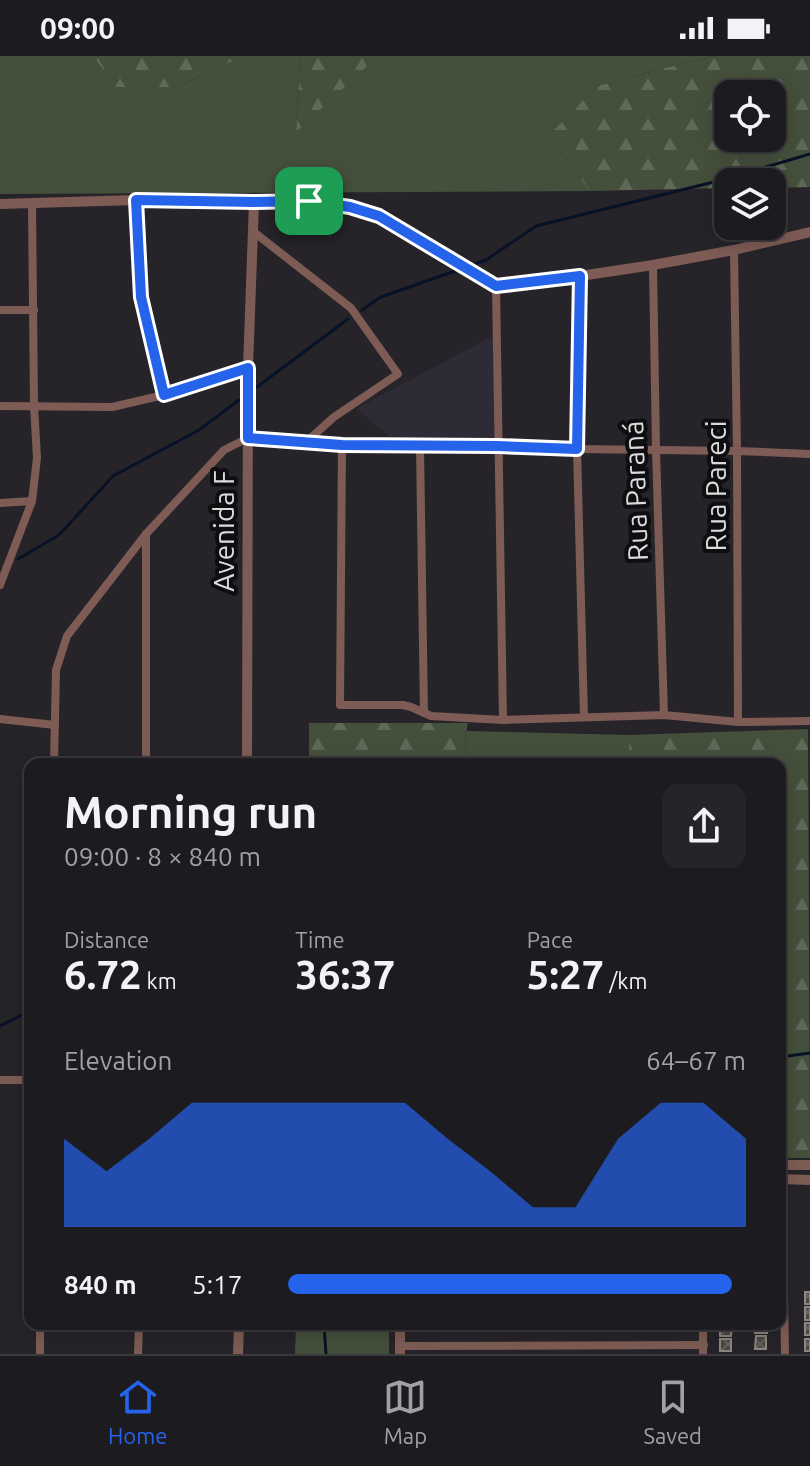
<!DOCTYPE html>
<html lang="en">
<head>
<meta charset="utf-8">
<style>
	body { margin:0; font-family:Ubuntu,sans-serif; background:#252428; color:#f1f3f6; height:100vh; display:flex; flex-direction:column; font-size:30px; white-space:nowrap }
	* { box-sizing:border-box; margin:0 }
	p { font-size:26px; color:#a0a1a4 }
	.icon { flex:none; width:44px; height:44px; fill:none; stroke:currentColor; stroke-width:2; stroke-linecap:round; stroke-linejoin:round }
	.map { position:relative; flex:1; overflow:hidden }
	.panel { position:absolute; left:24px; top:702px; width:762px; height:572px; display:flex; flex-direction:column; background:#1c1b1f; border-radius:16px; box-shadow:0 4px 20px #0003,0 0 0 2px #3a393d }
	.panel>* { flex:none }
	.tools { position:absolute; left:714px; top:24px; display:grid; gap:16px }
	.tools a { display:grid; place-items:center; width:72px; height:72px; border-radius:16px; background:#1c1b1f; box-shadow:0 4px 20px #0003,0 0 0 2px #3a393d; font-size:40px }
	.pin { position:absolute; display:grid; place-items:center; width:68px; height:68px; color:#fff; margin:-34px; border-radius:16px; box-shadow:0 4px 12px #0006 }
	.round { display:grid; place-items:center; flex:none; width:84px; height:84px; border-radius:16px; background:#252428 }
	.headline { display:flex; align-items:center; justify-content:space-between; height:136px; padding:0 40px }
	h1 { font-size:44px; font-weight:700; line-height:60px }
	.figures { display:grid; grid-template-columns:repeat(3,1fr); gap:12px; height:136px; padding:8px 40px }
	.figures div { display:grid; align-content:center }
	.figures b { font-size:40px; font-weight:700 }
	.figures small { font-size:22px; font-weight:400 }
	.figures p { font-size:22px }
	.chart { height:224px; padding:16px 40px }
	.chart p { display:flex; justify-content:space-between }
	.chart svg { width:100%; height:144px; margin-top:8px; fill:#2563eb; opacity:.7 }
	ul { padding:0 40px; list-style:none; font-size:26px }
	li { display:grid; grid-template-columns:128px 96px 1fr; align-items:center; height:60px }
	li i { height:20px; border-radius:10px; background:#2563eb }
	.status { display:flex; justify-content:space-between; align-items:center; height:56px; padding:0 40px; background:#1c1b1f; direction:ltr }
	.status svg { height:22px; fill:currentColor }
	.tab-bar { display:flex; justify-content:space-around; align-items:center; height:112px; border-top:2px solid #3a393d; background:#1c1b1f; font-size:22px; color:#a0a1a4 }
	.tab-bar a { display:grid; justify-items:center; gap:4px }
	.tab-bar .current { color:#2563eb }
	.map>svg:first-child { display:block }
	.built { fill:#2f2b36 }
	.grass { fill:#45503c }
	.forest { fill:url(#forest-firs); fill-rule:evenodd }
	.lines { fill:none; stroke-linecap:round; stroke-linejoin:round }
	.stream { stroke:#081226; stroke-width:3 }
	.building { fill:url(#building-cross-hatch); stroke:#8c8681; stroke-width:2 }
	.minor { stroke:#7e5c55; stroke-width:8 }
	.tertiary { stroke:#7e5c55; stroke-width:10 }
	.route-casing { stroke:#fff; stroke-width:16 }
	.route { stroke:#2563eb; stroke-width:10 }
	.labels { text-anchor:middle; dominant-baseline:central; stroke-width:8; stroke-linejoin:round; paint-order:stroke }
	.street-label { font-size:28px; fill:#dbdadd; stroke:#0e0e10 }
</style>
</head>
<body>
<div class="status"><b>09:00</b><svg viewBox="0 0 49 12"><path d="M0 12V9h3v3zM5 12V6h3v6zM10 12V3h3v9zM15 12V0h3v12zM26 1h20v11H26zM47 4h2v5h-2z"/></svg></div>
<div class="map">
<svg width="810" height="1298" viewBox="0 0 810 1298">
	<defs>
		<pattern id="forest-firs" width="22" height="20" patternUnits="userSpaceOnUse" patternTransform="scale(2)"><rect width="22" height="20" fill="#45503c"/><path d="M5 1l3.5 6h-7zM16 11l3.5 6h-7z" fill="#5f6958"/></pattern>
		<pattern id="building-cross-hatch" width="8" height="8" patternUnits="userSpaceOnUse" patternTransform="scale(2)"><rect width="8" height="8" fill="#4d4743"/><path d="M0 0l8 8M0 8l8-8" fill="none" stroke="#66615e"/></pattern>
	</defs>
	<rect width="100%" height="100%" fill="#262429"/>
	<path class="built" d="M493,280L495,381H389L357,352Z"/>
	<g class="grass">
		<path d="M0,0H93L117,31H177L244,0H300L296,74L378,0H717L684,7L597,30L550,78L589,135L0,138Z"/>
		<path d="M466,675L629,679V708H465Z"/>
		<path d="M296,1268H389V1298H295Z"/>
	</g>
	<g class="forest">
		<path d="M93,0H244L177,31H116Z"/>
		<path d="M300,0H378L296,76Z"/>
		<path d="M717,0H810V131L772,132V126H728V132L589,135L550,78L597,30L684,7ZM772,38V82H728V38Z"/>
		<path d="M309,667H468L466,675L465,708H309Z"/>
		<path d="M808,673L810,1102H780V708H629V679Z"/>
	</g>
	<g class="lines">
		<g class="stream">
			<path d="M474,208L486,204L536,170L718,125L810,98"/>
			<path d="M362,254L381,241L455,215"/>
			<path d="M257,331L348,263"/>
			<path d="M18,503L59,479L113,420L199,374L239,344"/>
			<path d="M0,970L30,955"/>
			<path d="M780,1001L810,997"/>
			<path d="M324,1268L326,1298"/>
		</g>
	</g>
	<g class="building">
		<rect x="805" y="1236" width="5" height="12"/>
		<rect x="805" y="1251" width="5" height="13"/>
		<rect x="805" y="1267" width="5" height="12"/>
		<path d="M720,1268H732L731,1280H720Z"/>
		<path d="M756,1268H767V1277H755Z"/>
		<path d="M756,1280H766V1293H755Z"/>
		<rect x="720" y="1283" width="11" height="12"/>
		<rect x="805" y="1283" width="5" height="12"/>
	</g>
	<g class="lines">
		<g class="minor">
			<path d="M136,144L141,241L164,339"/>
			<path d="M255,177L351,252L398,318L334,361L305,387"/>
			<path d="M734,194L737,395L738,666"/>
			<path d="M653,209L656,394L664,659"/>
			<path d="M580,220L577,393L584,661"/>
			<path d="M496,230L503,664"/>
			<path d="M0,254H34"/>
			<path d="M0,350L112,351L164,339L248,312"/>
			<path d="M342,389L340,649H403L411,651L431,660L503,664L664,659L738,666L810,665"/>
			<path d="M420,391L424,657"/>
			<path d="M0,447L32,445"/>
			<path d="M146,478V708"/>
			<path d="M0,529L32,445L37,402L34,350L32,148"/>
			<path d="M0,663L55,669"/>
			<path d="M54,708L56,614L67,580L146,478L224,394L248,382L342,389L498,390L577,393L737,395L810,398"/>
			<path d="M0,1024H30"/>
			<path d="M782,1123L785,1298"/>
			<path d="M400,1290L704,1289"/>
			<path d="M40,1298V1268"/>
			<path d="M138,1298L139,1268"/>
			<path d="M703,1298V1268"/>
		</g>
		<g class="tertiary">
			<path d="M0,148L136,144L254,146L309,145L350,151L379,160L496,230L580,220L653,209L734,194L810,176"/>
			<path d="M247,708L248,312L254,146"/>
			<path d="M780,1109H810"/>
			<path d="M780,1123L810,1124"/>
			<path d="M238,1298L239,1268"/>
			<path d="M400,1298V1268"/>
		</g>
	</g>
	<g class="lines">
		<defs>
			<path id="route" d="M136,144L254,146L309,145L350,151L379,160L496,230L580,220L577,393L498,390L342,389L248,382V312L164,339L141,241Z"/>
		</defs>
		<use href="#route" class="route-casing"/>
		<use href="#route" class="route"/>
	</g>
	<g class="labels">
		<g class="street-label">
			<text transform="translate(715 430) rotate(-90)">Rua Pareci</text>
			<text transform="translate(635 435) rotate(-92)">Rua Paraná</text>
			<text transform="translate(223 475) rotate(-90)">Avenida F</text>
		</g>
	</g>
</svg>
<div class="tools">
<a><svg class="icon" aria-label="locate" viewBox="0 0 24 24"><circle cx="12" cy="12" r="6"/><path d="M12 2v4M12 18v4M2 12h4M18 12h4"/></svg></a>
<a><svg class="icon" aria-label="layers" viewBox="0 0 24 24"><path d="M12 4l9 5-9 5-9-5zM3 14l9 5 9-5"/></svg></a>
</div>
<div class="pin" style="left:309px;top:145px;background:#1e9e55"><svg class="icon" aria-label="arrive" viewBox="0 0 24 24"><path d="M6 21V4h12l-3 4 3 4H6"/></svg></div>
<section class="panel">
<div class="headline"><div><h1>Morning run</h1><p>09:00 · 8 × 840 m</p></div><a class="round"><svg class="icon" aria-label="share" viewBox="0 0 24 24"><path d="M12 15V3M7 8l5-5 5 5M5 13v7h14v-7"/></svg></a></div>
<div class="figures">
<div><p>Distance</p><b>6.72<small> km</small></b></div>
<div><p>Time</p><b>36:37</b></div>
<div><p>Pace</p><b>5:27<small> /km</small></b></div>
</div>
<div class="chart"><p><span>Elevation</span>64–67 m</p>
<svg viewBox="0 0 160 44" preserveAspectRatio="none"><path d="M0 44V17L10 27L20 17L30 6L40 6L50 6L60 6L70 6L80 6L90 17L100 27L110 38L120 38L130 17L140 6L150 6L160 17V44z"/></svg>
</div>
<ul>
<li><b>840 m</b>5:17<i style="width:97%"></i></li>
</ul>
</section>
</div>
<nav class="tab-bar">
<a class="current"><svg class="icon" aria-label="home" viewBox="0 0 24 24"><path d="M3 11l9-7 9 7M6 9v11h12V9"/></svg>Home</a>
<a><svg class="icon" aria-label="map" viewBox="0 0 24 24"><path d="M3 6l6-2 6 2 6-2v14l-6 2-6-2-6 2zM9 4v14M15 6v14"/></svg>Map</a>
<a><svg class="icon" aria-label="saved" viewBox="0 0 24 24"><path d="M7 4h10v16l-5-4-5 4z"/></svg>Saved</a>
</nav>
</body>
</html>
